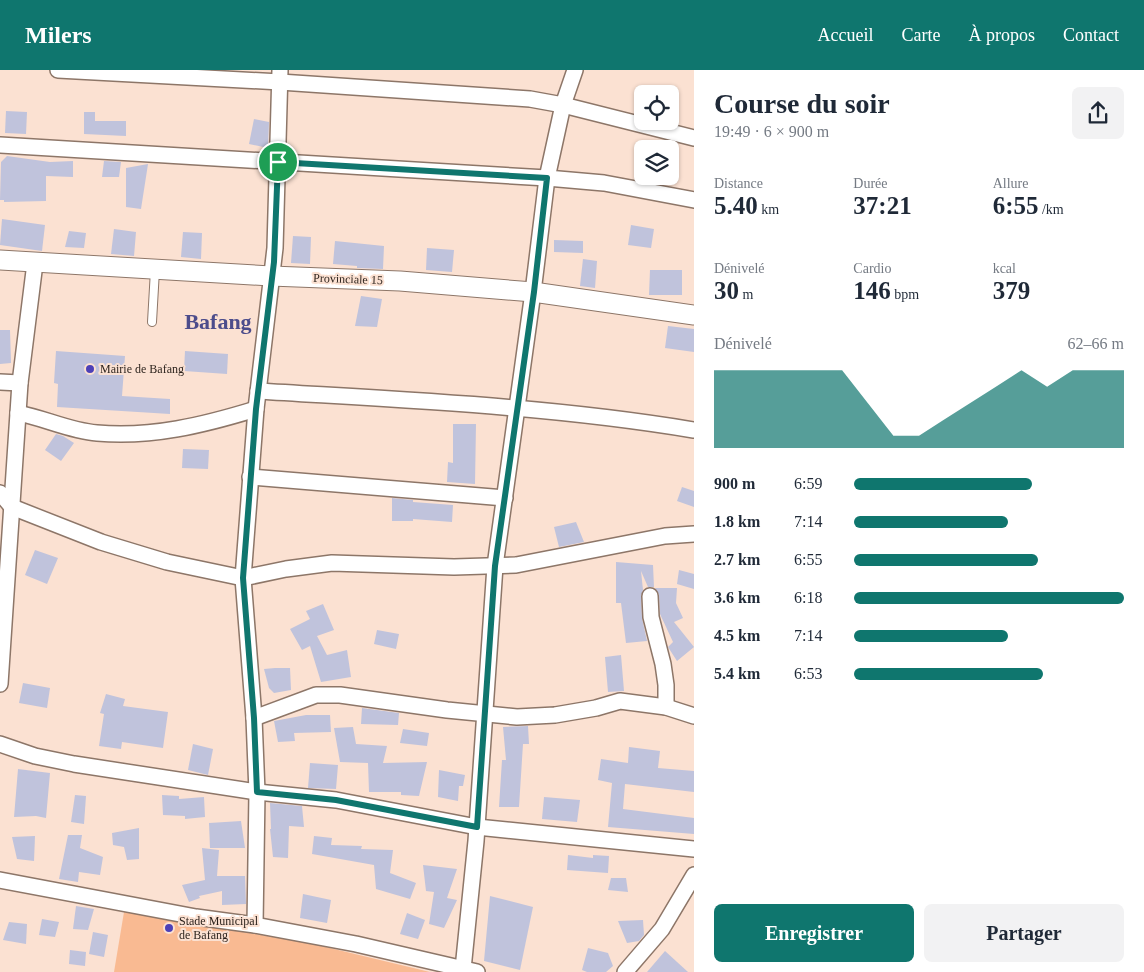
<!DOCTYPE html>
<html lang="fr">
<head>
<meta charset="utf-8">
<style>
	body { margin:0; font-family:Georgia,serif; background:#f2f2f3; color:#1f2937; height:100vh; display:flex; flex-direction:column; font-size:19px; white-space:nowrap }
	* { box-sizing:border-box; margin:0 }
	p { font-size:16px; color:#747a83 }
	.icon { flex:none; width:28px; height:28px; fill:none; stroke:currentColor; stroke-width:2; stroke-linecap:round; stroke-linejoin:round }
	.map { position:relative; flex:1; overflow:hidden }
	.side { display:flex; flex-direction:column; background:#fff; width:450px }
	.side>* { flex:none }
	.buttons { position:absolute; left:634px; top:15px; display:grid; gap:10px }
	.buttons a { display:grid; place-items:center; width:45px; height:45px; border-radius:8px; background:#fff; box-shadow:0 1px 4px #0004; font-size:25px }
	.pin { position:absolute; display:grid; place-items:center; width:42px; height:42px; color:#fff; margin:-21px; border:2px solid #fff; border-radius:50%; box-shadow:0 1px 5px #0007 }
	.round { display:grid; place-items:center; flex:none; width:52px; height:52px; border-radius:8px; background:#f2f2f3 }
	.headline { display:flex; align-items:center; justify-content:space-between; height:85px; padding:0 20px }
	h1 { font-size:28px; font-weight:600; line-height:38px }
	.metrics { display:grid; grid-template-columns:repeat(3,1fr); gap:8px; height:85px; padding:5px 20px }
	.metrics div { display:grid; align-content:center }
	.metrics b { font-size:25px; font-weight:600 }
	.metrics small { font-size:14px; font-weight:400 }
	.metrics p { font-size:14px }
	.chart { height:140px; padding:10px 20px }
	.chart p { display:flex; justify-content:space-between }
	.chart svg { width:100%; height:90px; margin-top:5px; fill:#0f766e; opacity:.7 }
	.primary-button { display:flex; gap:10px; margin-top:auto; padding:10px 20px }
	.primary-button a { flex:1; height:58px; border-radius:8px; background:#0f766e; color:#fff; font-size:20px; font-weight:600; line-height:58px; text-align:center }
	.primary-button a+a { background:#f2f2f3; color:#1f2937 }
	ul { padding:0 20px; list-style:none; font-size:16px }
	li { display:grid; grid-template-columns:80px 60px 1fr; align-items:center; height:38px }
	li i { height:12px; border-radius:6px; background:#0f766e }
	header { display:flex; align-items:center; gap:30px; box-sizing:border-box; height:70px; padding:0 25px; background:#0f766e; color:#fff }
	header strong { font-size:24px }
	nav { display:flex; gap:28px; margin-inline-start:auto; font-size:18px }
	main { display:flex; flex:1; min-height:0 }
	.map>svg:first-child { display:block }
	.green { fill:#f9ba92 }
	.building { fill:#c0c3dc }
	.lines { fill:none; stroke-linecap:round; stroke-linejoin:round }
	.service-casing { stroke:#8d7668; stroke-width:10 }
	.minor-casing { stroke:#8d7668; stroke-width:18 }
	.tertiary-casing { stroke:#8d7668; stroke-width:21 }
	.service { stroke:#fff; stroke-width:8 }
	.minor { stroke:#fff; stroke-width:15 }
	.tertiary { stroke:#fff; stroke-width:19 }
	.route-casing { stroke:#fff; stroke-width:10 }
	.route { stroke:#0f766e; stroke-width:6 }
	.poi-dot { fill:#4d40b7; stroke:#fbe1d2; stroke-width:2 }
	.labels { text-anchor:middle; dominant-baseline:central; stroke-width:4; stroke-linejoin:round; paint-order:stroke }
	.street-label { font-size:12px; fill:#281f19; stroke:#fbe1d2 }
	.poi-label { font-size:12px; fill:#281f19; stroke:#fbe1d2; text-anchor:start }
	.town-label { font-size:22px; font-weight:bold; fill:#4c4c8b; stroke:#fbe1d2 }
</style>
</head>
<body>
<header>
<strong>Milers</strong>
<nav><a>Accueil</a><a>Carte</a><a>À propos</a><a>Contact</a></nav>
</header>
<main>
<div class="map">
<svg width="694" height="902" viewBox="0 0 694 902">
	<rect width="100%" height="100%" fill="#fbe1d2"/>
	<path class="green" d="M124,842L309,873L430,902H114Z"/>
	<g class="building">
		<path d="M6,41L27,42L26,64L5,63Z"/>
		<path d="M84,42H95V51H126V66L84,64Z"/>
		<path d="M254,49L269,52L268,78L249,74Z"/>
		<path d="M7,86L50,92L73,91V107L46,106V131L4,132V130H0L1,92Z"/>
		<path d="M104,91L121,92L119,107H102Z"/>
		<path d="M148,94L141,139L126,137V98Z"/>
		<path d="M2,149L45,155L42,181L0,175Z"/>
		<path d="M631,155L654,159L651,178L628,175Z"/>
		<path d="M114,159L136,162L134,186L111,184Z"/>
		<path d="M69,161L86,163L84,178L65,177Z"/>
		<path d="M183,162L202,163L201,189L181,187Z"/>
		<path d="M293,166L311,167L310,194L291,193Z"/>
		<path d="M554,170L583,171V183L554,182Z"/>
		<path d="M335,171L384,176L383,199L357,198V196L333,194Z"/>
		<path d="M427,178L454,180L452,202L426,200Z"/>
		<path d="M583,189L597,191L595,218L580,216Z"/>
		<path d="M650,200H682V225H649Z"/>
		<path d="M361,226L382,229L377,257L355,256Z"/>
		<path d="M668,256L694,259V282L665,278Z"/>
		<path d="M0,260H10L11,293L0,294Z"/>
		<path d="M56,281L125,286L122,326L170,329V344L57,337L58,314L54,313Z"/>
		<path d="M185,281L228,284L227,304L184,301Z"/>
		<path d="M453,354H476L475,414L447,412L448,392L453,393Z"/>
		<path d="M56,364L63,366L74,373L61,391L45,380Z"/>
		<path d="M183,379L209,380L208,399L182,398Z"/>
		<path d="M682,417L694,421V437L677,431Z"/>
		<path d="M392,428L413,430V432L453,435L452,452L413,449V451H392Z"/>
		<path d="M576,452L584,472L559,477L554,457Z"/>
		<path d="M35,480L58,488L47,514L25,505Z"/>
		<path d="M616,492L653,495L654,517H648L641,501L643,520L641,526L642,548L647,571L626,573L621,533H616Z"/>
		<path d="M679,500L694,504V519L677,514Z"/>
		<path d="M655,518H677L676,533L683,548L674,552L694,577L677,591L668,577L673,572L660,544L659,525Z"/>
		<path d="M323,534L334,560L317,566L327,585L347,580L351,607L321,612L310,576L302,580L290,559L310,549L306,541Z"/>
		<path d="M377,560L399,564L396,579L374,574Z"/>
		<path d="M621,585L624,621L608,622L605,587Z"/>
		<path d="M275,598H290L291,620L274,623L269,618L264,599Z"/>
		<path d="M23,613L50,618L47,638L19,633Z"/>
		<path d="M106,624L125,629L123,636L168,642L163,678L122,672L121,679L99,676L104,644L100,643Z"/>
		<path d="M362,638L399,643L398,655L361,654Z"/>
		<path d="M306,645H330L331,662L294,663L295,671L278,672L274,651Z"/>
		<path d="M528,656L529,674H523L519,737H499L502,690H506L503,657Z"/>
		<path d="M353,657L356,674L387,676L383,693L427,692L419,726L401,725V722H369L368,693L340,692L334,658Z"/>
		<path d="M403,659L429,663L427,676L400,673Z"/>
		<path d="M193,674L213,679L208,705L188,700Z"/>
		<path d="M629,677L660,681L658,698L694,701V722L625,714L623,739L694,748V764L608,757L612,713L598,710L601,689L628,693Z"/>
		<path d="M310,693L338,695L336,719L308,718Z"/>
		<path d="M18,699L50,703L46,748L36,746L14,747Z"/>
		<path d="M439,700L465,705L463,716H459L458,731L438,727Z"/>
		<path d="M75,725L86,726L84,754L71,752Z"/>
		<path d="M162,725L179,726V729L204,727L205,747L185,749V746L163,745Z"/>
		<path d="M544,727L580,730L577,752L542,749Z"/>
		<path d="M270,733L302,736L304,757L289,756L288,788L273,787L270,759H271Z"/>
		<path d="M241,751L245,778H210L209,753Z"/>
		<path d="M139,758V789L127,790L124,777L113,775L112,763Z"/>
		<path d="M68,765H82L80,778L103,787L100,805L79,802L78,812L59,809Z"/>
		<path d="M35,766L34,791L17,789L12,767Z"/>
		<path d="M314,766L332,768L331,775L362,776L361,779L393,780L390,803L416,813L410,829L376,819L374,795L312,784Z"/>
		<path d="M202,778L219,780L217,806H245L246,834L222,835V821L199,826L200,828L189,832L182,815L205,810Z"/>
		<path d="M568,785L593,788V785L609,786L608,803L567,800Z"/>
		<path d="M423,795L457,799L447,828L457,830L444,858L429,854L434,822L426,821Z"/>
		<path d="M611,808H626L628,822L608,820Z"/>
		<path d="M303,824L331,830L327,853L300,848Z"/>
		<path d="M490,826L533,837L520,900L484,891Z"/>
		<path d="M76,836L94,839L88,860L73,859Z"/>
		<path d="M407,843L425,850L418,869L400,864Z"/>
		<path d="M42,849L59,852L55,867L39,865Z"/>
		<path d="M643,850L644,865L639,871L627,873L618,851Z"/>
		<path d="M9,852L27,854L26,874L3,870Z"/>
		<path d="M93,862L108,865L104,887L89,884Z"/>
		<path d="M588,878L608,883L613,896L606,902H587L582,900Z"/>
		<path d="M70,880L86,882L85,896L69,894Z"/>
		<path d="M665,881L688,902H647Z"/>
	</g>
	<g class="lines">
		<defs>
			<path id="service" d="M152,252L155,200"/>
			<g id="minor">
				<path d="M58,0L280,12L530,29L563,35L694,68"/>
				<path d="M0,75L547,108L604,113L694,130"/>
				<path d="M0,312L20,313"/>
				<path d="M258,321C403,330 550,336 694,360"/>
				<path d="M18,343C44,348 70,361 97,363C151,368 204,355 256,339"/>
				<path d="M250,407L505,428"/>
				<path d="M0,423L12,437L101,472L167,492L243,508L286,499L332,493L454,497L516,495L665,466L694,464"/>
				<path d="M650,526L651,547L663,594L666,615V637"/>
				<path d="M0,614L20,313L35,193"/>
				<path d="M254,648L316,625H340L447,640L517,647L555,645L596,638L620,631L666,637L694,646"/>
				<path d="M0,674L35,686L74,694L257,722L336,730L477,757L694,779"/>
				<path d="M0,810L196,847L255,855L356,874L477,902"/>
				<path d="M255,855L257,722L254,648L243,508L256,339L275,178L280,0"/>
				<path d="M463,899L476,771L495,496L533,222L547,108L563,35L575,0"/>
				<path d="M625,902L662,859L694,805"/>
			</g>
			<path id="tertiary" d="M0,190L271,206L400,211L533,222L694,245"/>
		</defs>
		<use href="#service" class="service-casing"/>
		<use href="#minor" class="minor-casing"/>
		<use href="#tertiary" class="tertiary-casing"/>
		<use href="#service" class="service"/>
		<use href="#minor" class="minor"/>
		<use href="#tertiary" class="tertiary"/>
	</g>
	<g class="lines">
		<defs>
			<path id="route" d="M278,92L547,108L534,222L495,496L477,757L336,730L257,722L254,648L243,508L256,339L274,192Z"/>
		</defs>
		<use href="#route" class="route-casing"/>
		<use href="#route" class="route"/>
	</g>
	<g class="poi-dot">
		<circle cx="90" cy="299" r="5"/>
		<circle cx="169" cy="858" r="5"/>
	</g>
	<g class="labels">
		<g class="street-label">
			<text transform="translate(348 209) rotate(2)">Provinciale 15</text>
		</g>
		<g class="poi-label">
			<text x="100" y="299">Mairie de Bafang</text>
			<text x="179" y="851">Stade Municipal<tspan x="179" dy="14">de Bafang</tspan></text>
		</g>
		<g class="town-label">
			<text x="218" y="251">Bafang</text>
		</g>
	</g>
</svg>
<div class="buttons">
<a><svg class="icon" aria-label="locate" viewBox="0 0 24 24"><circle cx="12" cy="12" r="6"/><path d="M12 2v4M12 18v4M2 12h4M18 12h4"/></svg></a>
<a><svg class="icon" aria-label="layers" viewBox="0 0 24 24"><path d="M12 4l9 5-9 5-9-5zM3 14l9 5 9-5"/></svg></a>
</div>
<div class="pin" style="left:278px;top:92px;background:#1e9e55"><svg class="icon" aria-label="arrive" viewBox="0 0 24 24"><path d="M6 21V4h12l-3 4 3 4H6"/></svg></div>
</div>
<section class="side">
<div class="headline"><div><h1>Course du soir</h1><p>19:49 · 6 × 900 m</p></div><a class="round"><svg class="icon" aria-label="share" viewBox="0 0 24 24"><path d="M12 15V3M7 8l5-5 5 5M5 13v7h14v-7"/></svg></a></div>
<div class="metrics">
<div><p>Distance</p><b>5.40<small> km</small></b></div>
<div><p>Durée</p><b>37:21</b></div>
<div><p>Allure</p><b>6:55<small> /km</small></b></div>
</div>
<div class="metrics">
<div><p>Dénivelé</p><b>30<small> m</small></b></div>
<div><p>Cardio</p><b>146<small> bpm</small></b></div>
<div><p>kcal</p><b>379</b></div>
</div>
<div class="chart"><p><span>Dénivelé</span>62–66 m</p>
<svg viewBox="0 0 160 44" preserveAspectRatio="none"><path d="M0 44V6L10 6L20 6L30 6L40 6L50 6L60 22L70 38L80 38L90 30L100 22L110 14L120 6L130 14L140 6L150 6L160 6V44z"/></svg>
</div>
<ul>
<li><b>900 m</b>6:59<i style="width:66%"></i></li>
<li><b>1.8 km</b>7:14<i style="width:57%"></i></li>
<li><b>2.7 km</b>6:55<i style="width:68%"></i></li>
<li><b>3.6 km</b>6:18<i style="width:100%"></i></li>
<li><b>4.5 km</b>7:14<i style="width:57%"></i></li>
<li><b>5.4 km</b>6:53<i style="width:70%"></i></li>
</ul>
<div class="primary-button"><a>Enregistrer</a><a>Partager</a></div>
</section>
</main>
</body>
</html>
